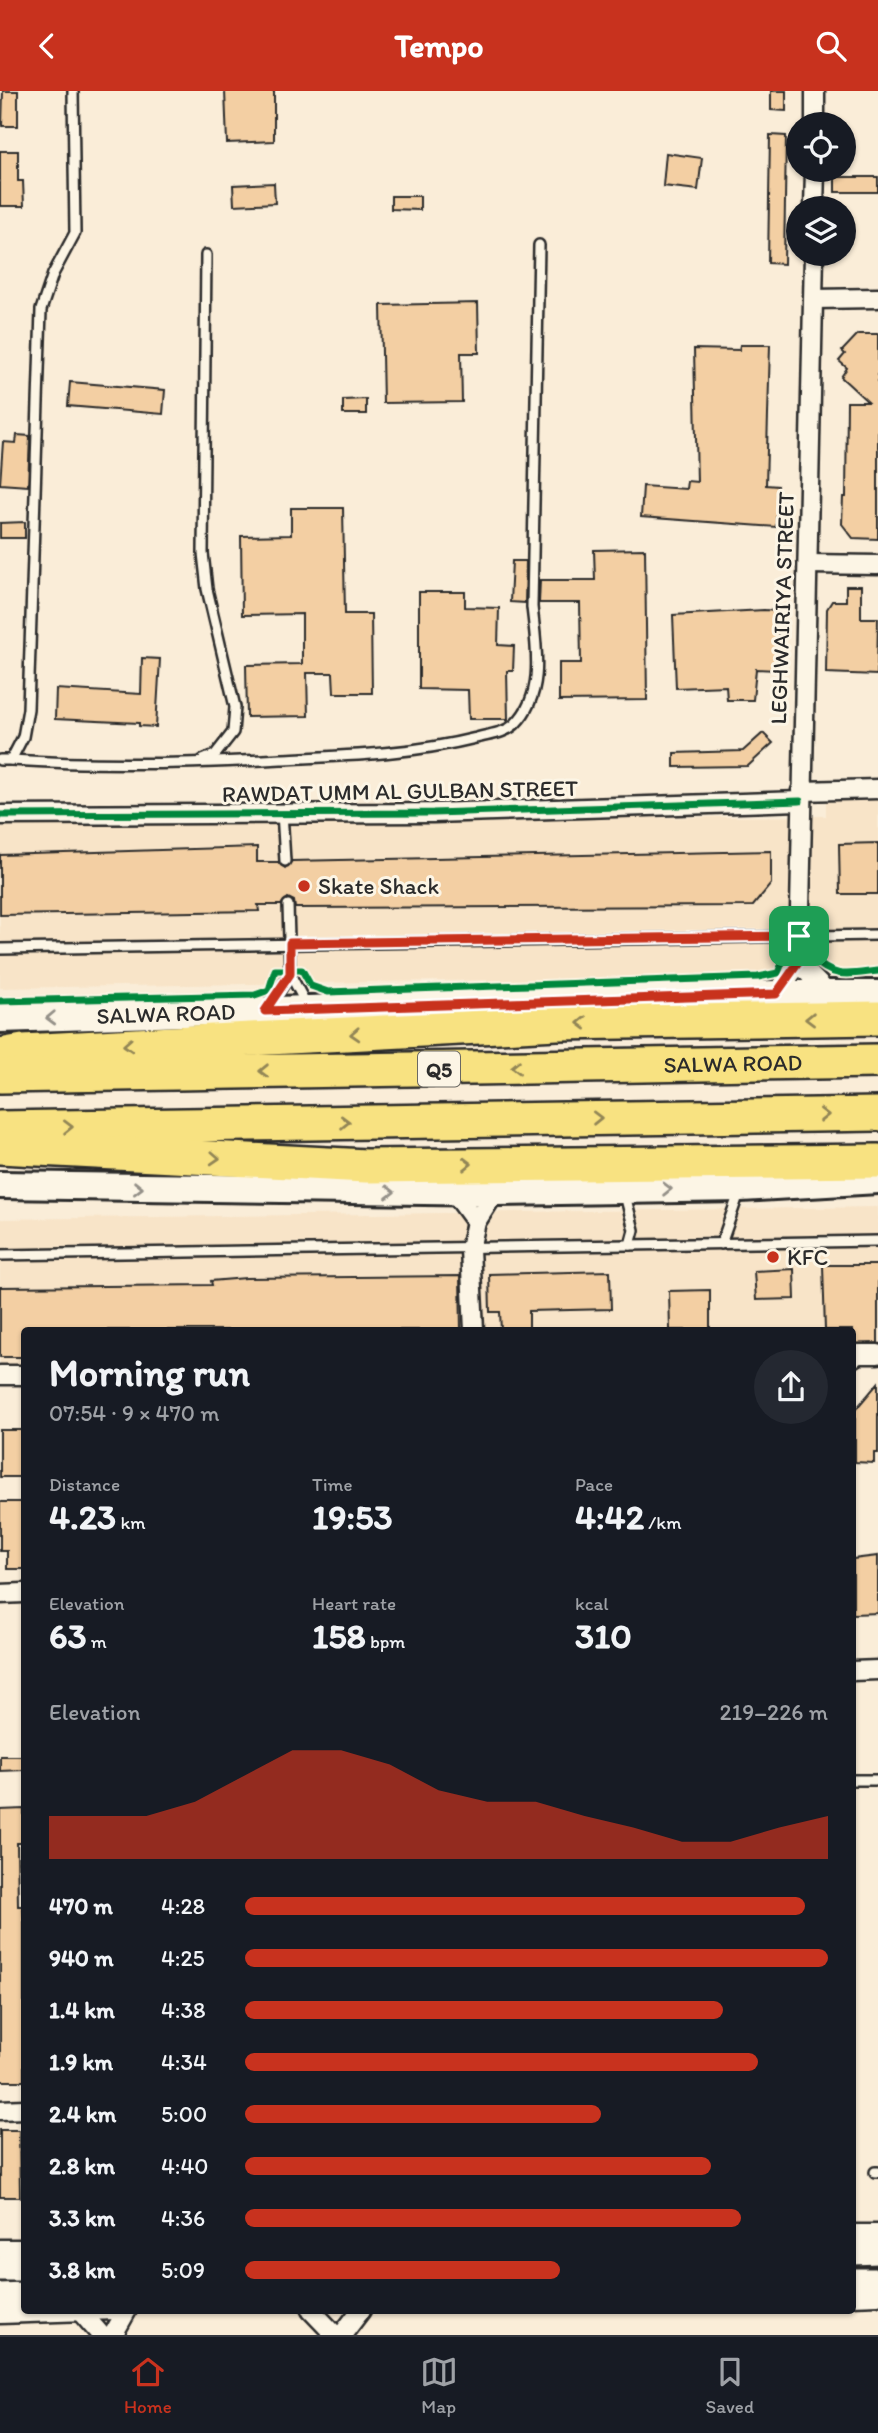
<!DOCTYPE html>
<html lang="en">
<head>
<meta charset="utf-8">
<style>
	body { margin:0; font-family:Itim,sans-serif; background:#242831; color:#f1f3f6; height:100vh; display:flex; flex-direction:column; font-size:26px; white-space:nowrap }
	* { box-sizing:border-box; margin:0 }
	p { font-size:23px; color:#9ea1a6 }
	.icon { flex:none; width:38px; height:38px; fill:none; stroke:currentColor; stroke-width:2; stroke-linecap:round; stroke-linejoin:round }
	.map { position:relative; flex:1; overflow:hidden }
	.details { position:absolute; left:21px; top:1236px; width:835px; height:987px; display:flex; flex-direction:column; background:#171b24; border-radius:7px; box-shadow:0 2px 5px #0004 }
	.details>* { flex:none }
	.tools { position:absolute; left:786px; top:21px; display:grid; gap:14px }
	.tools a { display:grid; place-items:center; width:70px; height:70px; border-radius:50%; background:#171b24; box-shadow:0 2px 5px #0004; font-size:35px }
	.pin { position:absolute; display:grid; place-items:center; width:60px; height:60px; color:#fff; margin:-30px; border-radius:14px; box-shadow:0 4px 10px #0006 }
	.round { display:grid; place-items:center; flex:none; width:74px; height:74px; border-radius:37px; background:#242831 }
	.headline { display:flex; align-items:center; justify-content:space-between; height:119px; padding:0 28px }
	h1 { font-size:38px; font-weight:700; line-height:52px }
	.metrics { display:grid; grid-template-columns:repeat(3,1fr); gap:10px; height:119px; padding:7px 28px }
	.metrics div { display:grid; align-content:center }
	.metrics b { font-size:35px; font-weight:700 }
	.metrics small { font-size:19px; font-weight:400 }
	.metrics p { font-size:19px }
	.chart { height:196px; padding:14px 28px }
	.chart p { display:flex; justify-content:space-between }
	.chart svg { width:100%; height:126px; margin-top:7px; fill:#c8321e; opacity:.7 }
	ul { padding:0 28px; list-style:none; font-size:23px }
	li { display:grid; grid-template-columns:112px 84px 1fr; align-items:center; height:52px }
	li i { height:18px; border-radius:9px; background:#c8321e }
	header { display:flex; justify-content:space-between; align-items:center; height:91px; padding:0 28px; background:#c8321e; color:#fff; font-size:32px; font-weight:700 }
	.tabs { display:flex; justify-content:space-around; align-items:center; height:98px; border-top:2px solid #363941; background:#171b24; font-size:19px; color:#9ea1a6 }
	.tabs a { display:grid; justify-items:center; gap:4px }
	.tabs .selected { color:#c8321e }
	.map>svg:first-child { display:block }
	.built { fill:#f8e4c8 }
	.building { fill:#f3cfa3; stroke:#2b2b2b; stroke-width:2 }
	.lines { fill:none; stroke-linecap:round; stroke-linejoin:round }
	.service-casing { stroke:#2b2b2b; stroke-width:14 }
	.minor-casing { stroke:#2b2b2b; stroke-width:23 }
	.tertiary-casing { stroke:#2b2b2b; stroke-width:28 }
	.secondary-casing { stroke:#2b2b2b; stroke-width:32 }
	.motorway-casing { stroke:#2b2b2b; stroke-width:38 }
	.service { stroke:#fcf5e5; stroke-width:9 }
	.minor { stroke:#fcf5e5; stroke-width:18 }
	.tertiary { stroke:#fcf5e5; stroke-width:23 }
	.secondary { stroke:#fcf5e5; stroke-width:26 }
	.motorway { stroke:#f8e281; stroke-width:33 }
	.cycleway-casing { stroke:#fcf5e5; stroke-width:11 }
	.cycleway { stroke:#00873e; stroke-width:7 }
	.oneway { stroke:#949088 }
	.oneway2 { stroke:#928656 }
	.route-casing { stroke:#fff; stroke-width:14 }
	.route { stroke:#c8321e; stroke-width:9 }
	.poi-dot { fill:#c8321e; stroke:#fcf5e5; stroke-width:2.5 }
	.labels { text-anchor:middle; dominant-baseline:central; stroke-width:6; stroke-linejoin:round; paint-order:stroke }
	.shield { fill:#fcf5e5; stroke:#6a6863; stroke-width:2 }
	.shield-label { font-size:21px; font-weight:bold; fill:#2b2b2b }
	.street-label { font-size:23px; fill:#2b2b2b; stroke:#fcf5e5 }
	.poi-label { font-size:23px; fill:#2b2b2b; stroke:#fcf5e5; text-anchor:start }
</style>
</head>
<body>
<header><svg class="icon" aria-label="back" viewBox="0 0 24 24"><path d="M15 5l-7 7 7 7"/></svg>Tempo<svg class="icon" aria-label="search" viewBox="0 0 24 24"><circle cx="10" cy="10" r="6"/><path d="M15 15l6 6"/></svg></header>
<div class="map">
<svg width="878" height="2244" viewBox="0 0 878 2244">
	<rect width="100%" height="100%" fill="#faedd8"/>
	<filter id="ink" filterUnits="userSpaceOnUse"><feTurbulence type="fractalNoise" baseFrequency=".0143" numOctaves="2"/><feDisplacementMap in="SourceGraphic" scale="14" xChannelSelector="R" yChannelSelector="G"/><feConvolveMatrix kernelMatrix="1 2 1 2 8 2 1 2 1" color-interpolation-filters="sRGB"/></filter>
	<g filter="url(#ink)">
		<g class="built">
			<path d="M878,708V883L0,897V733L826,725V709Z"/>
			<path d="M878,1116V1257H852V1239H24V1278L0,1279V1128Z"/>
		</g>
		<g class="building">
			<path d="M3,0H18V35H2Z"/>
			<path d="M225,0H274V50L227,52Z"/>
			<path d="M771,0H786V20L771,19Z"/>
			<path d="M770,44L786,45L784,173L768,172Z"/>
			<path d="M0,60H18V90H23L24,115H0Z"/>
			<path d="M666,62L702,67L698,99L663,95Z"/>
			<rect x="835" y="86" width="43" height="15"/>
			<path d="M274,92L275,112L234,114L233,94Z"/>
			<path d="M391,105H420V119L391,118Z"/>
			<path d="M478,212L479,262H461L462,311L383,312L381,214Z"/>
			<path d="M858,243H878V448L853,447L842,433L843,406H846L847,311H868L841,286L847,277L839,270L845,263L842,260Z"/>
			<path d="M740,254H770L766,394L778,395L776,436L641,426L643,395L686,398L687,390L697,391L694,258L739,259Z"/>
			<path d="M70,291L165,299L163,323L68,315Z"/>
			<path d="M366,308V323H343V309Z"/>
			<path d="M17,344L30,345L28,395L0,393L3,351L16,352Z"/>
			<path d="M291,417H343L345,523H371L372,602H334L333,582H307L308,625L247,626L246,574L302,573V523L242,524L241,445L291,444Z"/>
			<path d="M25,431V447H0V432Z"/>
			<path d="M645,458L647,609L559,610V572H581L580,512H539L540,489H595L594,459Z"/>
			<path d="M512,470H526L525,512L510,511Z"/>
			<path d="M846,495H861V527H878L877,584L826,582L827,518L832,510H846Z"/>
			<path d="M419,501H465V516L499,517L498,554L514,555L513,580H507L508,628H469L468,599L419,598Z"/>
			<path d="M764,519L779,520L777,579L756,578L753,609H727L726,595L676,597L673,524Z"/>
			<path d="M142,567L160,568L156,636L139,635V632L55,628L56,598L141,603Z"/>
			<path d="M763,642L773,652L748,675L674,676V662L743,660Z"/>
			<path d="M878,752V803H840L839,753Z"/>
			<path d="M257,756V771H278L285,777L292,770L771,760V793L753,815L295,817L294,810L288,807L281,814H258L259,820L0,824V764Z"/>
			<path d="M823,1174H878V1252L852,1253V1239H825Z"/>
			<path d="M794,1178L795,1208L756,1209L754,1180Z"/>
			<path d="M610,1180L611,1218L529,1220V1239H501L500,1221H490L489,1183Z"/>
			<path d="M460,1185L461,1239H24V1266H0V1196L212,1194L211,1190L246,1187Z"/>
			<path d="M710,1199V1239H670L669,1200Z"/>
			<path d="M878,1292V1362H874V1372L855,1371V1319Z"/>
			<rect x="0" y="1339" width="24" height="47"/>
			<path d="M0,1411H24V1478H7V1460H0Z"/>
			<path d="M878,1465V1522L853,1523V1468Z"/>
			<path d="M0,1665H24V1679L0,1680Z"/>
			<path d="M24,1718V1752H17L18,1815H23L24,1832V1990H0V1719Z"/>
			<path d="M0,2039H19L20,2106H0Z"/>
		</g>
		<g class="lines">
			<defs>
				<g id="service">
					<path d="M0,669H11L23,646L28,618L41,219L53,183L75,142L73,0"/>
					<path d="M11,669C101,675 191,673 281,668C347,665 412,663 476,647C490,643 504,643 515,633C546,603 536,554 532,516L539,154"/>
					<path d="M203,669L215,664L233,641L235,616L207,498L203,462L206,164"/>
					<path d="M282,721L285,770"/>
					<path d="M288,814L290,883L306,913"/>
					<path d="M0,858L878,844"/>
					<path d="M271,914L290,883"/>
					<path d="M624,1100L634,1139L630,1154"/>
					<path d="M721,1153L739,1102"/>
					<path d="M0,1164L878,1150"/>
					<path d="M852,1689H878"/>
					<path d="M875,2081H878"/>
				</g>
				<g id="minor">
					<path d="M815,33V0"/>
					<path d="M814,117L815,79"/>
					<path d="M814,208L878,207"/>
					<path d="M808,473L878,474"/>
					<path d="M801,700L878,698"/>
					<path d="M0,724L433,722L800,710"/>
					<path d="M798,872L828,902"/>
					<path d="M776,903L793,880L799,865L814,163"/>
					<path d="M454,1101L476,1131"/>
					<path d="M474,1239L470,1158L476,1131L495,1101"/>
					<path d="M852,1267L858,1263H878"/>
					<path d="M0,1284H24"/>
					<path d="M0,1503L24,1502"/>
					<path d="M852,1580L878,1579"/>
					<path d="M0,2019L24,2018"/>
					<path d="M852,2143H878"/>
					<path d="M0,2158H24"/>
					<path d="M852,2205L878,2204"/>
					<path d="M311,2219L335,2244"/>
					<path d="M81,2221L101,2244"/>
					<path d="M0,2223L115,2219"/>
					<path d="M113,2244L127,2219"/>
					<path d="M342,2244L361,2219"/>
				</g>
				<g id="tertiary">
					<path d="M852,2162L878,2161"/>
					<path d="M0,2178H24"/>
					<path d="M852,2189H878"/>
					<path d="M0,2204L24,2203"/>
				</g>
				<g id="secondary">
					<path id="s1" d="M0,928L776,903H878"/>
					<path d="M0,1094L495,1101L741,1097L878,1089"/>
				</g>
				<g id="motorway">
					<path d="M0,964L23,960L557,932L878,927"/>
					<path id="s2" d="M0,985L878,970"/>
					<path d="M0,1037L878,1023"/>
					<path d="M0,1056L366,1075L878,1070"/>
				</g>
			</defs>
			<use href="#service" class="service-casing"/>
			<use href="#minor" class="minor-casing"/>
			<use href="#tertiary" class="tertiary-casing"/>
			<use href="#secondary" class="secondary-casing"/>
			<use href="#motorway" class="motorway-casing"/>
			<use href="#service" class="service"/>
			<use href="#minor" class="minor"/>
			<use href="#tertiary" class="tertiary"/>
			<use href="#secondary" class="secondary"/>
			<use href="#motorway" class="motorway"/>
			<defs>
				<g id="cycleway">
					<path d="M0,724L433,722L800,710"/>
					<path d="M0,910L255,904L269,899L275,879H302L311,895L328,901L758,886L778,882L784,867H813C834,889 850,883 878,880"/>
				</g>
			</defs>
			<use href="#cycleway" class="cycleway-casing"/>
			<use href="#cycleway" class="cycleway"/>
		</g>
		<defs><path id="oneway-chevron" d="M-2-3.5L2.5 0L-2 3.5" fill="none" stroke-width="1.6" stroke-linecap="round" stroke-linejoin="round" transform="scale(1.75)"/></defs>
		<g class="oneway">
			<use href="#oneway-chevron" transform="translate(51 927) rotate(178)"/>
			<use href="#oneway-chevron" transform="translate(138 1097) rotate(1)"/>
			<use href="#oneway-chevron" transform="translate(667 1098) rotate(-1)"/>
			<use href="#oneway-chevron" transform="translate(390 1101)"/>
		</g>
		<g class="oneway2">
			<use href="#oneway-chevron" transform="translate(810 928) rotate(179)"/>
			<use href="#oneway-chevron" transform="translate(582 932) rotate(179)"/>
			<use href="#oneway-chevron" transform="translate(355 943) rotate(177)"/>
			<use href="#oneway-chevron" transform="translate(128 954) rotate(177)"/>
			<use href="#oneway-chevron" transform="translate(516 976) rotate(179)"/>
			<use href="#oneway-chevron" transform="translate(264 980) rotate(179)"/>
			<use href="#oneway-chevron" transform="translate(824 1024) rotate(-1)"/>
			<use href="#oneway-chevron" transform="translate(597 1027) rotate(-1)"/>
			<use href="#oneway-chevron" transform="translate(345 1031) rotate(-1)"/>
			<use href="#oneway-chevron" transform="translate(68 1036) rotate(-1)"/>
			<use href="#oneway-chevron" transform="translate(215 1067) rotate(3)"/>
			<use href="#oneway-chevron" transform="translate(467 1073) rotate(-1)"/>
		</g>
	</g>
	<g class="lines" filter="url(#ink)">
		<defs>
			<path id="route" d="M799,845L798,872L776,903L265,920L290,883V852Z"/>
		</defs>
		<use href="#route" class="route-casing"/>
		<use href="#route" class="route"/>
	</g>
	<g class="poi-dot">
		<circle cx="304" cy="795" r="7"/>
		<circle cx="773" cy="1166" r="7"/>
	</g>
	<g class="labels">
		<rect class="shield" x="418" y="960.5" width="42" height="35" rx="5"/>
		<g class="shield-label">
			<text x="439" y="978">Q5</text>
		</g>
		<g class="street-label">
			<text transform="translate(782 517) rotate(-88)">LEGHWAIRIYA STREET</text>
			<text transform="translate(400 700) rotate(-1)">RAWDAT UMM AL GULBAN STREET</text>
			<text stroke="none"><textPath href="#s1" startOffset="166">SALWA ROAD</textPath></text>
			<text stroke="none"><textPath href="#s2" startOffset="733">SALWA ROAD</textPath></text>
		</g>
		<g class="poi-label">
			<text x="318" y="795">Skate Shack</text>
			<text x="787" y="1166">KFC</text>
		</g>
	</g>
</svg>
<div class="tools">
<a><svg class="icon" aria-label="locate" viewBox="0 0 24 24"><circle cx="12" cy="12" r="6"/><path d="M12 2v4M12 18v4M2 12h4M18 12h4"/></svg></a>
<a><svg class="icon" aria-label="layers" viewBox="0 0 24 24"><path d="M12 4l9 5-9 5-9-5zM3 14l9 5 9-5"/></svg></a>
</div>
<div class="pin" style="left:799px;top:845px;background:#1e9e55"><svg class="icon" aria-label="arrive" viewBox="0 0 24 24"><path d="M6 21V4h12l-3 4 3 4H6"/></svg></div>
<section class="details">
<div class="headline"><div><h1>Morning run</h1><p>07:54 · 9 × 470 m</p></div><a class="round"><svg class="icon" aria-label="share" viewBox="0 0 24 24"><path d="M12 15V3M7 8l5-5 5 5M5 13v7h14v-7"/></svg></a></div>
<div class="metrics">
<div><p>Distance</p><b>4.23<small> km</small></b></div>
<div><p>Time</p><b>19:53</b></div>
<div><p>Pace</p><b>4:42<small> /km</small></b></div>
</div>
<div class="metrics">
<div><p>Elevation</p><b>63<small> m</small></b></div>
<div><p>Heart rate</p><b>158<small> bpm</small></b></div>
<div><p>kcal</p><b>310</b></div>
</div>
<div class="chart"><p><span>Elevation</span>219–226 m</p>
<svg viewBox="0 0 160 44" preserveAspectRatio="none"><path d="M0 44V29L10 29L20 29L30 24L40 15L50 6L60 6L70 11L80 20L90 24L100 24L110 29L120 33L130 38L140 38L150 33L160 29V44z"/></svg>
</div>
<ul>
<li><b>470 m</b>4:28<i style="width:96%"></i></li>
<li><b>940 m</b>4:25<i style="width:100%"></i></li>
<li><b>1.4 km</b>4:38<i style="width:82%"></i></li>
<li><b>1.9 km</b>4:34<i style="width:88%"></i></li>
<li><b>2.4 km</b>5:00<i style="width:61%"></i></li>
<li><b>2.8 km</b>4:40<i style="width:80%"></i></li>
<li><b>3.3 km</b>4:36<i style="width:85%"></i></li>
<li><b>3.8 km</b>5:09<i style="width:54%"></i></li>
</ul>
</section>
</div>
<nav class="tabs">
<a class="selected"><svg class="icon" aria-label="home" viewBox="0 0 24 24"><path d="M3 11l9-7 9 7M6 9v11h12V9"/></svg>Home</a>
<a><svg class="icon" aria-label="map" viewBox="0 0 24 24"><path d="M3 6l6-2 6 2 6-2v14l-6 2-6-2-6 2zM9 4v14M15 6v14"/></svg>Map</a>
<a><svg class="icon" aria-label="saved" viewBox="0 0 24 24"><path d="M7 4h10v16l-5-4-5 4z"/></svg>Saved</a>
</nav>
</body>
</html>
